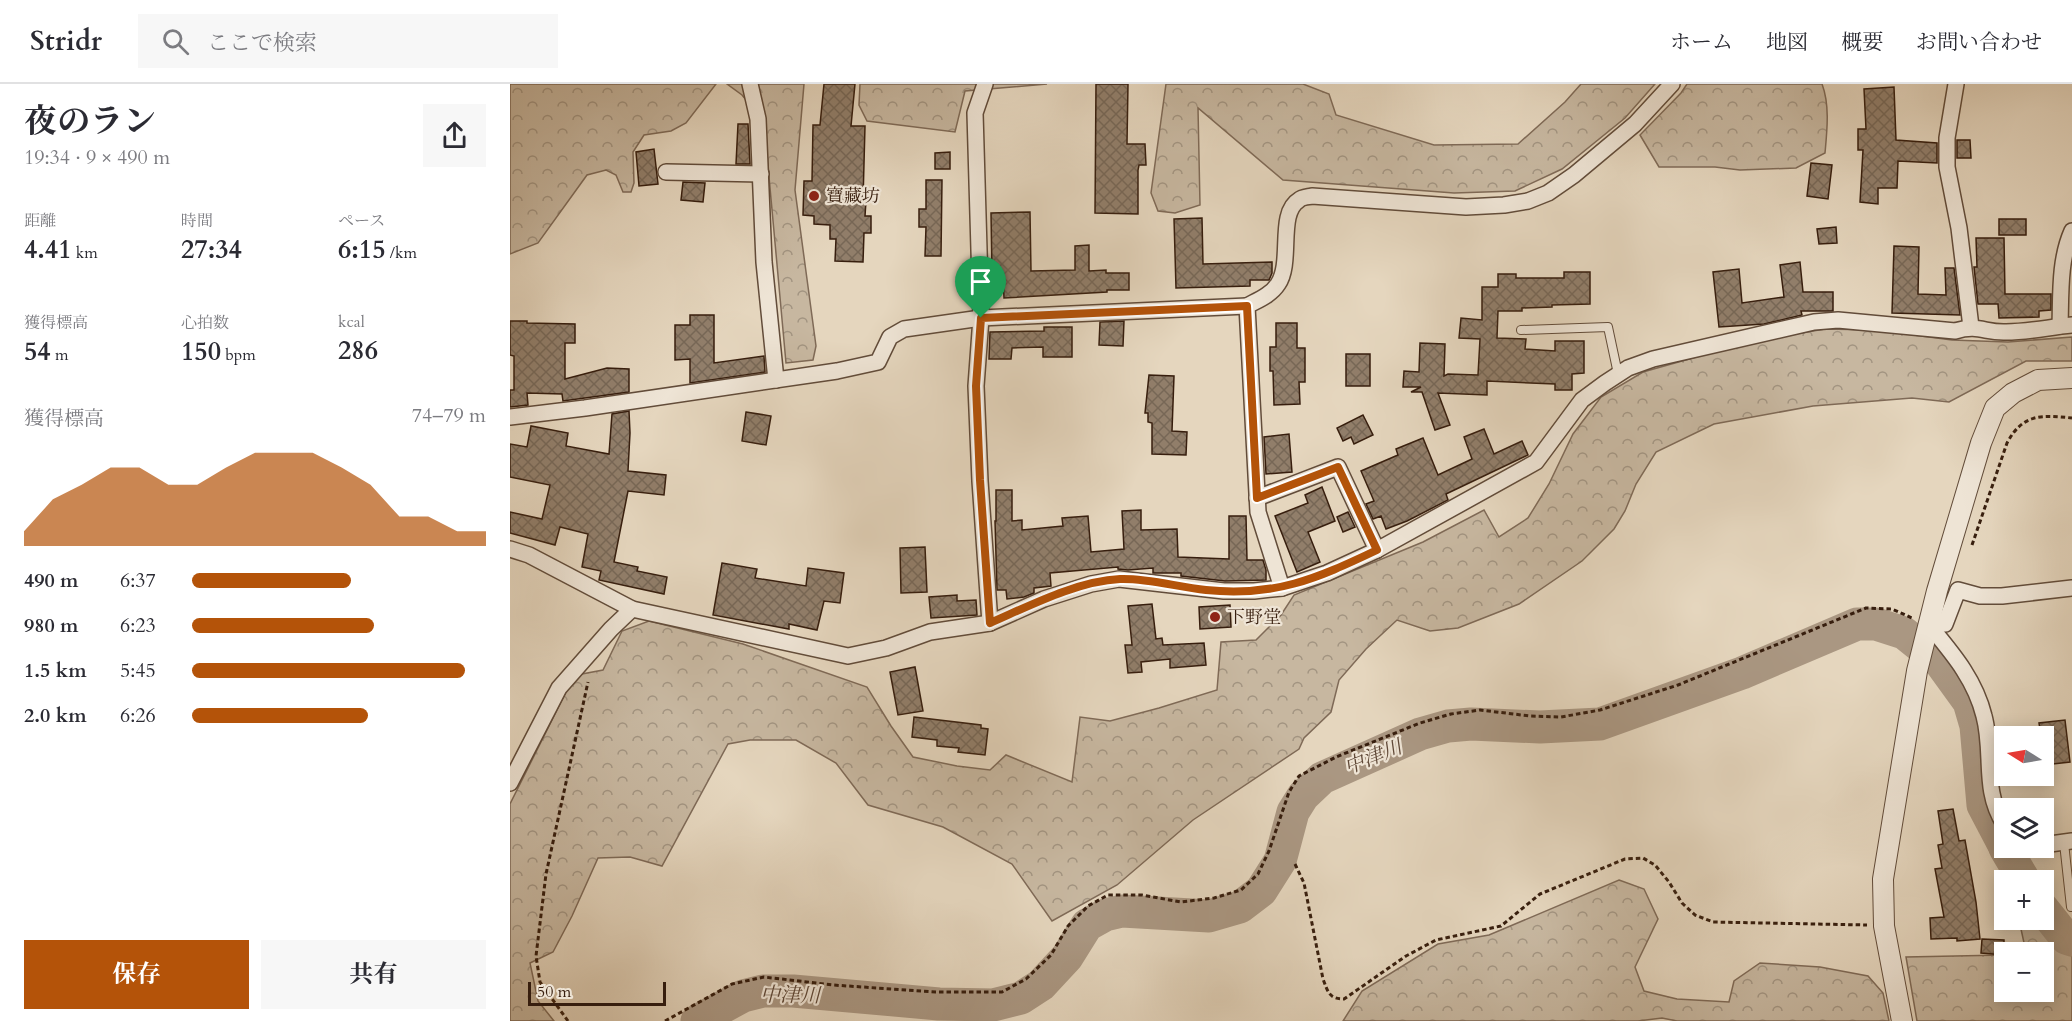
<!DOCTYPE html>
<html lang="ja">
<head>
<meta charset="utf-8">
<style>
	body { margin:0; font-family:Cardo,"Noto Serif JP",serif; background:#f7f7f7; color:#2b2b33; height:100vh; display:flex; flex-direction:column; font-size:22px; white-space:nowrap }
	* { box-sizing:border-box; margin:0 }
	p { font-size:20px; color:#7c7c81 }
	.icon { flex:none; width:33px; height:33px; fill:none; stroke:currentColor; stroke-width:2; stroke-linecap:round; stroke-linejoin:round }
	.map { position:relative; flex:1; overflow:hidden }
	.panel { display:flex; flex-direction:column; background:#fff; width:510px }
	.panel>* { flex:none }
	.needle { width:39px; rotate:281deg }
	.fabs { position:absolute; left:1484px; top:642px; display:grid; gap:12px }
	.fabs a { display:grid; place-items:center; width:60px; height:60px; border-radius:0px; background:#fff; box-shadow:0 3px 15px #0003; font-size:30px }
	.scale { position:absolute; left:18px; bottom:15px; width:138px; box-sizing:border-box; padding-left:6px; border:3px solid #371e0e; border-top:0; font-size:16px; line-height:21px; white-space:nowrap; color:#371e0e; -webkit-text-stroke:4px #eee4d5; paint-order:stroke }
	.pin { position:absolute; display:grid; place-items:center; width:51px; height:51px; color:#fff; margin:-62px -26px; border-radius:50% 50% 50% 0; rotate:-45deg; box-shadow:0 0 6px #0007 }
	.pin .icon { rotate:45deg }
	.round { display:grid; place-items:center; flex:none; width:63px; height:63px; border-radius:0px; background:#f7f7f7 }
	.head { display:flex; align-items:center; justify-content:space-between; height:102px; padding:0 24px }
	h1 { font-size:33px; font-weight:700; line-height:45px }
	.figures { display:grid; grid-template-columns:repeat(3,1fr); gap:9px; height:102px; padding:6px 24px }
	.figures div { display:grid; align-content:center }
	.figures b { font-size:26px; font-weight:700 }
	.figures small { font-size:16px; font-weight:400 }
	.figures p { font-size:16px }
	.chart { height:168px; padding:12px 24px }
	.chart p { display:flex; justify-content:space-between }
	.chart svg { width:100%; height:108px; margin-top:6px; fill:#b45309; opacity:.7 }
	.primary-button { display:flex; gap:12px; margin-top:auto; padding:12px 24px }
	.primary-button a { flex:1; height:69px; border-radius:0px; background:#b45309; color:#fff; font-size:24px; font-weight:700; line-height:69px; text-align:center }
	.primary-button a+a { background:#f7f7f7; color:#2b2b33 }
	ul { padding:0 24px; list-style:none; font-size:20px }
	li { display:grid; grid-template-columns:96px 72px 1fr; align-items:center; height:45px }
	li i { height:15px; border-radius:8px; background:#b45309 }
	header { display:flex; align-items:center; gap:36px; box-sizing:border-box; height:84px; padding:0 30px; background:#fff; border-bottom:2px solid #e1e1e2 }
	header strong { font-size:28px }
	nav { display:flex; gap:33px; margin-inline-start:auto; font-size:21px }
	.search { width:420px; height:54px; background:#f7f7f7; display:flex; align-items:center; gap:15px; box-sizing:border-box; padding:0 21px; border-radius:0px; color:#7c7c81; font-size:22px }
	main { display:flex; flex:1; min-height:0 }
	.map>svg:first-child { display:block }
	.forest { fill:url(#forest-crowns); stroke:#7f6a57; stroke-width:1.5 }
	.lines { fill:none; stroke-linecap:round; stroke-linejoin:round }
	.river { stroke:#aa9782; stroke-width:33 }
	.building { fill:url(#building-cross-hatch); stroke:#371e0e; stroke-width:1.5 }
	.service-casing { stroke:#624c3a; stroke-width:10 }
	.minor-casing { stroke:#624c3a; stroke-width:18 }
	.tertiary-casing { stroke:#624c3a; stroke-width:22 }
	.path { stroke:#371e0e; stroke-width:3; stroke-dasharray:4.5 3; stroke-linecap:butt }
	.service { stroke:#eee4d5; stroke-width:8 }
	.minor { stroke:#eee4d5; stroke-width:15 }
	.tertiary { stroke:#eee4d5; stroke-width:20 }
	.route-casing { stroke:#fff; stroke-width:12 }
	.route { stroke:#b45309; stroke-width:8 }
	.poi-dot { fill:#8f2418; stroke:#eee4d5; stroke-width:2 }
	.labels { text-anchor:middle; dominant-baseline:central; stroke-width:4.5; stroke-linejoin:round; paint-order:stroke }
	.poi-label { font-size:18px; fill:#371e0e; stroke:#eee4d5; text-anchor:start }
	.water-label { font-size:20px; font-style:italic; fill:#5f4837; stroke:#eee4d5 }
</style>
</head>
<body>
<header>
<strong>Stridr</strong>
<div class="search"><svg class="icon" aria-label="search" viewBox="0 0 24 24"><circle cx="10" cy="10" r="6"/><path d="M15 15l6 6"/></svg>ここで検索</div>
<nav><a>ホーム</a><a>地図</a><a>概要</a><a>お問い合わせ</a></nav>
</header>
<main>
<section class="panel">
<div class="head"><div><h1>夜のラン</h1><p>19:34 · 9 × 490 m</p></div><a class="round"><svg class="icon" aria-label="share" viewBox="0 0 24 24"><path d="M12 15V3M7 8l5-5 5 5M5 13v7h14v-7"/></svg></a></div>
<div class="figures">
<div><p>距離</p><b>4.41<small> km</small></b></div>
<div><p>時間</p><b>27:34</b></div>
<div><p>ペース</p><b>6:15<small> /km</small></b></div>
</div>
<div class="figures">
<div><p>獲得標高</p><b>54<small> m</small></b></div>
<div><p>心拍数</p><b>150<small> bpm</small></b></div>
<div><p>kcal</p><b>286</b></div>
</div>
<div class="chart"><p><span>獲得標高</span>74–79 m</p>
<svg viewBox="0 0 160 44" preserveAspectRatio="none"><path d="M0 44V38L10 25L20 19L30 12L40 12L50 19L60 19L70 12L80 6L90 6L100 6L110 12L120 19L130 32L140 32L150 38L160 38V44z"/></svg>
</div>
<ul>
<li><b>490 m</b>6:37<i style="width:54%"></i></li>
<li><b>980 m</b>6:23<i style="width:62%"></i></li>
<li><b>1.5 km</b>5:45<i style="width:93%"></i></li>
<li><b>2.0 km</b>6:26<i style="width:60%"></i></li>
</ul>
<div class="primary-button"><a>保存</a><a>共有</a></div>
</section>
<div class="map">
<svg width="1562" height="937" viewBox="0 0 1562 937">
	<defs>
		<pattern id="forest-crowns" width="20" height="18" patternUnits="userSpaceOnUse" patternTransform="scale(1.5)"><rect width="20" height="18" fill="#c7b7a0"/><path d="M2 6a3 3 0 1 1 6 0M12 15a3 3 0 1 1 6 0" fill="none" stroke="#a29481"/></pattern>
		<pattern id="building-cross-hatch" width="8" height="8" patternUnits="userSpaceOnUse" patternTransform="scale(1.5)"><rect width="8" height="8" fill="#917e6a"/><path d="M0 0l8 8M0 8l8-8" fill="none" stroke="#776756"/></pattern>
	</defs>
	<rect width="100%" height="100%" fill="#e5d6be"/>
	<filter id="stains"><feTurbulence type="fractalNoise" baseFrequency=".00333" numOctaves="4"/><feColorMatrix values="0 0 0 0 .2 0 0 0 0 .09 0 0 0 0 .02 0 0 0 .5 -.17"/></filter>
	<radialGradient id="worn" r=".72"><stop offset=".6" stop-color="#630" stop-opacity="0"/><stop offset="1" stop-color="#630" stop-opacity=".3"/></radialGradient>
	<g class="forest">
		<path d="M0,0H206L176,39L161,47L134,51L123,68L124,99L121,108H113L106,91L96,86L77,91L28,159L0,170Z"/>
		<path d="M217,0H294L285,106L306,262L303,276L276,279L254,38L232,11Z"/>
		<path d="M350,0H537L455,7L445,48L357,37L349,21Z"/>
		<path d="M656,0H793L819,10L826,31L924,61L1008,60L1055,18L1071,0H1145L1115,34L1052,85L1005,107L944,109L773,96L688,24L690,121L665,129L648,127L641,109Z"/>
		<path d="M1177,0H1312C1320,21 1317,47 1315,69L1286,84L1230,86L1205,83H1149L1130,51L1171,9Z"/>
		<path d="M1315,245L1365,246L1442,256L1498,258L1562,253V277H1516L1439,318L1402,314L1303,322L1204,340L1146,368L1126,400L1115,427L1104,445L1072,477L1009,520L948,544L920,547L887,536L856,565L829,596L821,628L794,654L789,665L683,736L607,801L542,837L502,780L433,743L358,721L326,679L286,656H240L218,660L152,782L120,773L88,774L62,832L43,868L20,879L28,917L44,937H0V720L57,606L72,590L93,586L112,547L139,537L233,560L357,603L381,642L403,673L447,682L480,686L496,671L562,698L570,633L600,637L649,624L707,606L711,558L746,556L771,531L784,511L913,458L974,426L989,453L1018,434L1039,400L1063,350L1091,313L1133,288L1243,257Z"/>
		<path d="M1109,796L1134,805L1148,835L1125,883L1134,907L1167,915L1219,918L1224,897L1250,879L1310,883L1358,892L1373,909L1379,937H1167L1152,934L1128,937H833L852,907L928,860L979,851Z"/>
		<path d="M1509,836H1530L1550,867L1562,872V937H1407L1396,873L1494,871V908H1533V868H1516Z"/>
	</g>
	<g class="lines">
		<g class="river">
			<path d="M1495,764L1514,796"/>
			<path d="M1533,825L1556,854L1562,856"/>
			<path d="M187,937L233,912L253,907H283L429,920L483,921L511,914L531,901L557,873L577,841L595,831L612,827L699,832L730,823L751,807L770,777L783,728L793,712L812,694L910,650L938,642L961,640L1030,643L1090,640L1232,589L1347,540H1366L1394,549L1430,578L1459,618L1466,642L1473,721L1494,761"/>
		</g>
	</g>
	<g class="building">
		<path d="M314,0H345L341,42H355L353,117H356L355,132H361V149H354L353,178L325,177L326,155H320V141L304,140V132L293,131L294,97H302L303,41H310Z"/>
		<path d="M586,0H618L617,60H635L636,81H629L628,86V130L585,129Z"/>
		<path d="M1384,3L1386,56L1427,59V79L1388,77L1387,104H1368V120L1350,118L1353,66H1348V45H1356L1354,5Z"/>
		<path d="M228,40H238L240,80H226Z"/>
		<path d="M1447,56H1460L1461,74H1447Z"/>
		<path d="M144,65L148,100L129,102L126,68Z"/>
		<path d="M440,68V85H425V69Z"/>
		<path d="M1301,79L1322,81L1318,115L1297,112Z"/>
		<path d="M416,96H432L431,172H415L416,143H409V125H416Z"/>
		<path d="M173,98L195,99L193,118L171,116Z"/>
		<path d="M520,128L521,187L565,186V162L579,161V187L596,186V189H619V206H597V208L494,214L493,189H482L481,129Z"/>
		<path d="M692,134L693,180L762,178V189L759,196H740V202L666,204L664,135Z"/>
		<rect x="1489" y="135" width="27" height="16"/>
		<path d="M1326,143L1327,159L1309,160L1307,145Z"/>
		<path d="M1466,154H1494L1495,210H1541V226L1529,227V233L1489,234L1488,220H1468L1464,183H1467Z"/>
		<path d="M1384,162L1409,163L1408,210L1436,211L1435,184H1444L1450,231L1382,229Z"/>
		<path d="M1290,178L1293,208H1323V227H1291L1292,231L1254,240L1209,243L1203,188L1229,185L1232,219L1274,213L1270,181Z"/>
		<path d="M1054,188H1080V220L1042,221V223L1012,224V227H988L987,254L1016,255L1015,265L1045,267V257H1074V289L1062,290V306H1045V300L977,297V311L928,309L940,341L925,346L912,308H901L911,303H893L894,287L909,288L910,259L935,260L934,292L938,290L968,291L970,255L949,254L951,234L972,236V203H988V190H1006V194H1054Z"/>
		<path d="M180,231H204V279L254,272L255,288L180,299V275L165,276V241H180Z"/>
		<path d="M0,237H17V239L65,240V259H55V295L97,284L119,285V308L53,317L52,310L17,309L18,321L0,323V306H4V272L0,271Z"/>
		<path d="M614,237L613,262L589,261L590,238Z"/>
		<path d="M766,239H787V264H795V298H789L790,320L764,321L763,287H760V263H766Z"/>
		<path d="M534,243H562V273H533V263L502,264L501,275H479L480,248L534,247Z"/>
		<rect x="836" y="270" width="24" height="32"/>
		<path d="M639,291L664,292L662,347L677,348L676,371L642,370V339L638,338V329H635Z"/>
		<path d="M119,327L120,349L118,387L156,391L154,411L118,407L104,478L128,483L127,487L157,493L154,510L89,496L91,487L72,483L78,450L50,443L45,461L0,449V428L32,435L40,401L0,393V360L17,363L21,342L58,349L56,362L99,370L102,330Z"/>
		<path d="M236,328L261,332L256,361L232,357Z"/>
		<path d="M853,331L863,351L844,360L841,353L833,357L827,344Z"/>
		<path d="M974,345L984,370L1012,357L1018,371L936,410L938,416L897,437L876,445L871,432L863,435L856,420L864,417L851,387L888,371L886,365L913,354L928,391L962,375L954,353Z"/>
		<path d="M779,350L782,388L756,390L754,353Z"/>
		<path d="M812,403L825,437L798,448L810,478L787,488L765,432L798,419L795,411Z"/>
		<path d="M486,406H502V437L512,436V446L553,442L552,434L578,432L581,468L614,465L612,427L631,426V446L667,445L668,473L719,475V432H736L737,476H753L756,486V496L715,497L671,492V489H643V484L618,486L608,485V483L540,489L541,502L524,504V509L514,513L497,515L496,506H487L485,437H486Z"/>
		<path d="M838,428L845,443L833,448L827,433Z"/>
		<path d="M415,463L417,508L391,509L390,464Z"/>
		<path d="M212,479L247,485L245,494L296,502L298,484L334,489L330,519L314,517L307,546L279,540V545L203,531Z"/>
		<path d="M447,511V517L466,516L467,531L421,534L419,513Z"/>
		<path d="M642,520L646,555L652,554L653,561L694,559L696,581L660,584V575L631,578L632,588L618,589L615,561H622L618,522Z"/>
		<path d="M720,521L721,543L690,545L689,523Z"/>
		<path d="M405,583L413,627L388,631L380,588Z"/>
		<path d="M404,633L471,641V644L478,645L475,671L448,668L449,664L427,662V656L402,653Z"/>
		<path d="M1555,636L1560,678L1534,681L1533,652H1531L1529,639Z"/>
		<path d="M1443,725L1449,757L1455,756L1466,818L1470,855L1447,857V854L1421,855L1420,834L1434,833L1425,785L1432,784L1428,761L1433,760L1428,727Z"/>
		<path d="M1472,855L1494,856V871L1471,869Z"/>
	</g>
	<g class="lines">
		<defs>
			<g id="service">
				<path d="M1011,246L1098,243L1108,290"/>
				<path d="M1554,759L1561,823"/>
			</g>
			<g id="minor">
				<path d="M240,0L248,35L254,178L266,296"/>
				<path d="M475,0L465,29L471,234L466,302L470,397L480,539"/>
				<path d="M1446,0L1437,54V83L1449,144L1461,243"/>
				<path d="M156,88L251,90"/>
				<path d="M1550,242C1551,211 1549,176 1562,147"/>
				<path d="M0,333L75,324L327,287L368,278L380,253L394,245L471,234L737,222"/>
				<path d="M747,414L828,383L867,466"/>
				<path d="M0,465L19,471L122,525L338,572L376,564L420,548L480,539L534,515L581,500L609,495L714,507H744L772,504L817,489L867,466L1026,378L1072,316L1095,299L1118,284L1143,275L1304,238L1328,236L1445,247C1469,240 1475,249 1496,248C1519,248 1540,243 1562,241"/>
				<path d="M772,504L748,428L737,222C748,216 761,211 768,200C783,178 767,129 789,116C792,113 798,113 802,112L956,123L994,121L1018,117L1038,109L1064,91L1125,40L1162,0"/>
				<path d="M1419,541C1442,569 1465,595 1474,632C1484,669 1472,706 1494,740"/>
				<path d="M1419,541L1435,540L1448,506L1470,512H1492L1562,504"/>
				<path d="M0,699L49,604L101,545L122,525"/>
				<path d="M1533,761L1562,757"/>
				<path d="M1509,764H1511"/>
			</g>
			<path id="tertiary" d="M1392,937L1374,842L1373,795L1407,587L1427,507L1471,359L1485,324L1503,309L1528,296L1562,294"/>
		</defs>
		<use href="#service" class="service-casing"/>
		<use href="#minor" class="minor-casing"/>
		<use href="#tertiary" class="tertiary-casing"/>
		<g class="path">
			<path d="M1462,461L1497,359C1513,329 1532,331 1562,334"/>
			<path d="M785,780L794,799L813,895C818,908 819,915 834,915L896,872L926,856L991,842L1030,810L1115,775L1133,774L1145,781L1159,798L1172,819L1185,831L1203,838L1357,841"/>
			<path d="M58,937L30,898L26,872L36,790L78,598"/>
			<path d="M155,937L222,900L254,893L323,901L426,908H492L516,895L541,871L558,842L578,822L598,811H632L671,818L704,814L731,806L748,790L759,767L779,708L789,692L826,673L910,639L941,630L970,626L1020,632L1051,633L1090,626L1168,601L1356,524L1382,525L1402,534"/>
		</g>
		<use href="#service" class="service"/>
		<use href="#minor" class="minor"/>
		<use href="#tertiary" class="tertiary"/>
	</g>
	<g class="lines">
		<defs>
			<path id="route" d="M737,222L747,414L828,383L867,466C806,495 765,513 696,506C667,503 638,494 610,495C567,497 519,522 480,539L470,396L466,302L471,234Z"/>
		</defs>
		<use href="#route" class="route-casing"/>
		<use href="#route" class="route"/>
	</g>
	<g class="poi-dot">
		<circle cx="304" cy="112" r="6"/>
		<circle cx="705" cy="533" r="6"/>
	</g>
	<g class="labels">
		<g class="poi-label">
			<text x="316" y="112">寶藏坊</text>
			<text x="717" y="533">下野堂</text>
		</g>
		<g class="water-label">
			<text transform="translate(863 673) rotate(-22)">中津川</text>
			<text transform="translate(280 911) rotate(1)">中津川</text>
		</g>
	</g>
	<rect width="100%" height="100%" filter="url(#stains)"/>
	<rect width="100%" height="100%" fill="url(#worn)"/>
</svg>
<div class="fabs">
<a><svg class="needle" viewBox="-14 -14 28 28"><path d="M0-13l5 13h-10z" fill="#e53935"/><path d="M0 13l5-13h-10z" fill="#7c7c81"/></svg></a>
<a><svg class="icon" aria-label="layers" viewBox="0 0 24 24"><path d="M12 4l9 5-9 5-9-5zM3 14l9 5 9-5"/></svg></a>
<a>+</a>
<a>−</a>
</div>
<div class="scale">50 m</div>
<div class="pin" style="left:471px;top:234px;background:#1e9e55"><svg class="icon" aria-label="arrive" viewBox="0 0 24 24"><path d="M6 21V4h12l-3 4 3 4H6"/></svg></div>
</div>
</main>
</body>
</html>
